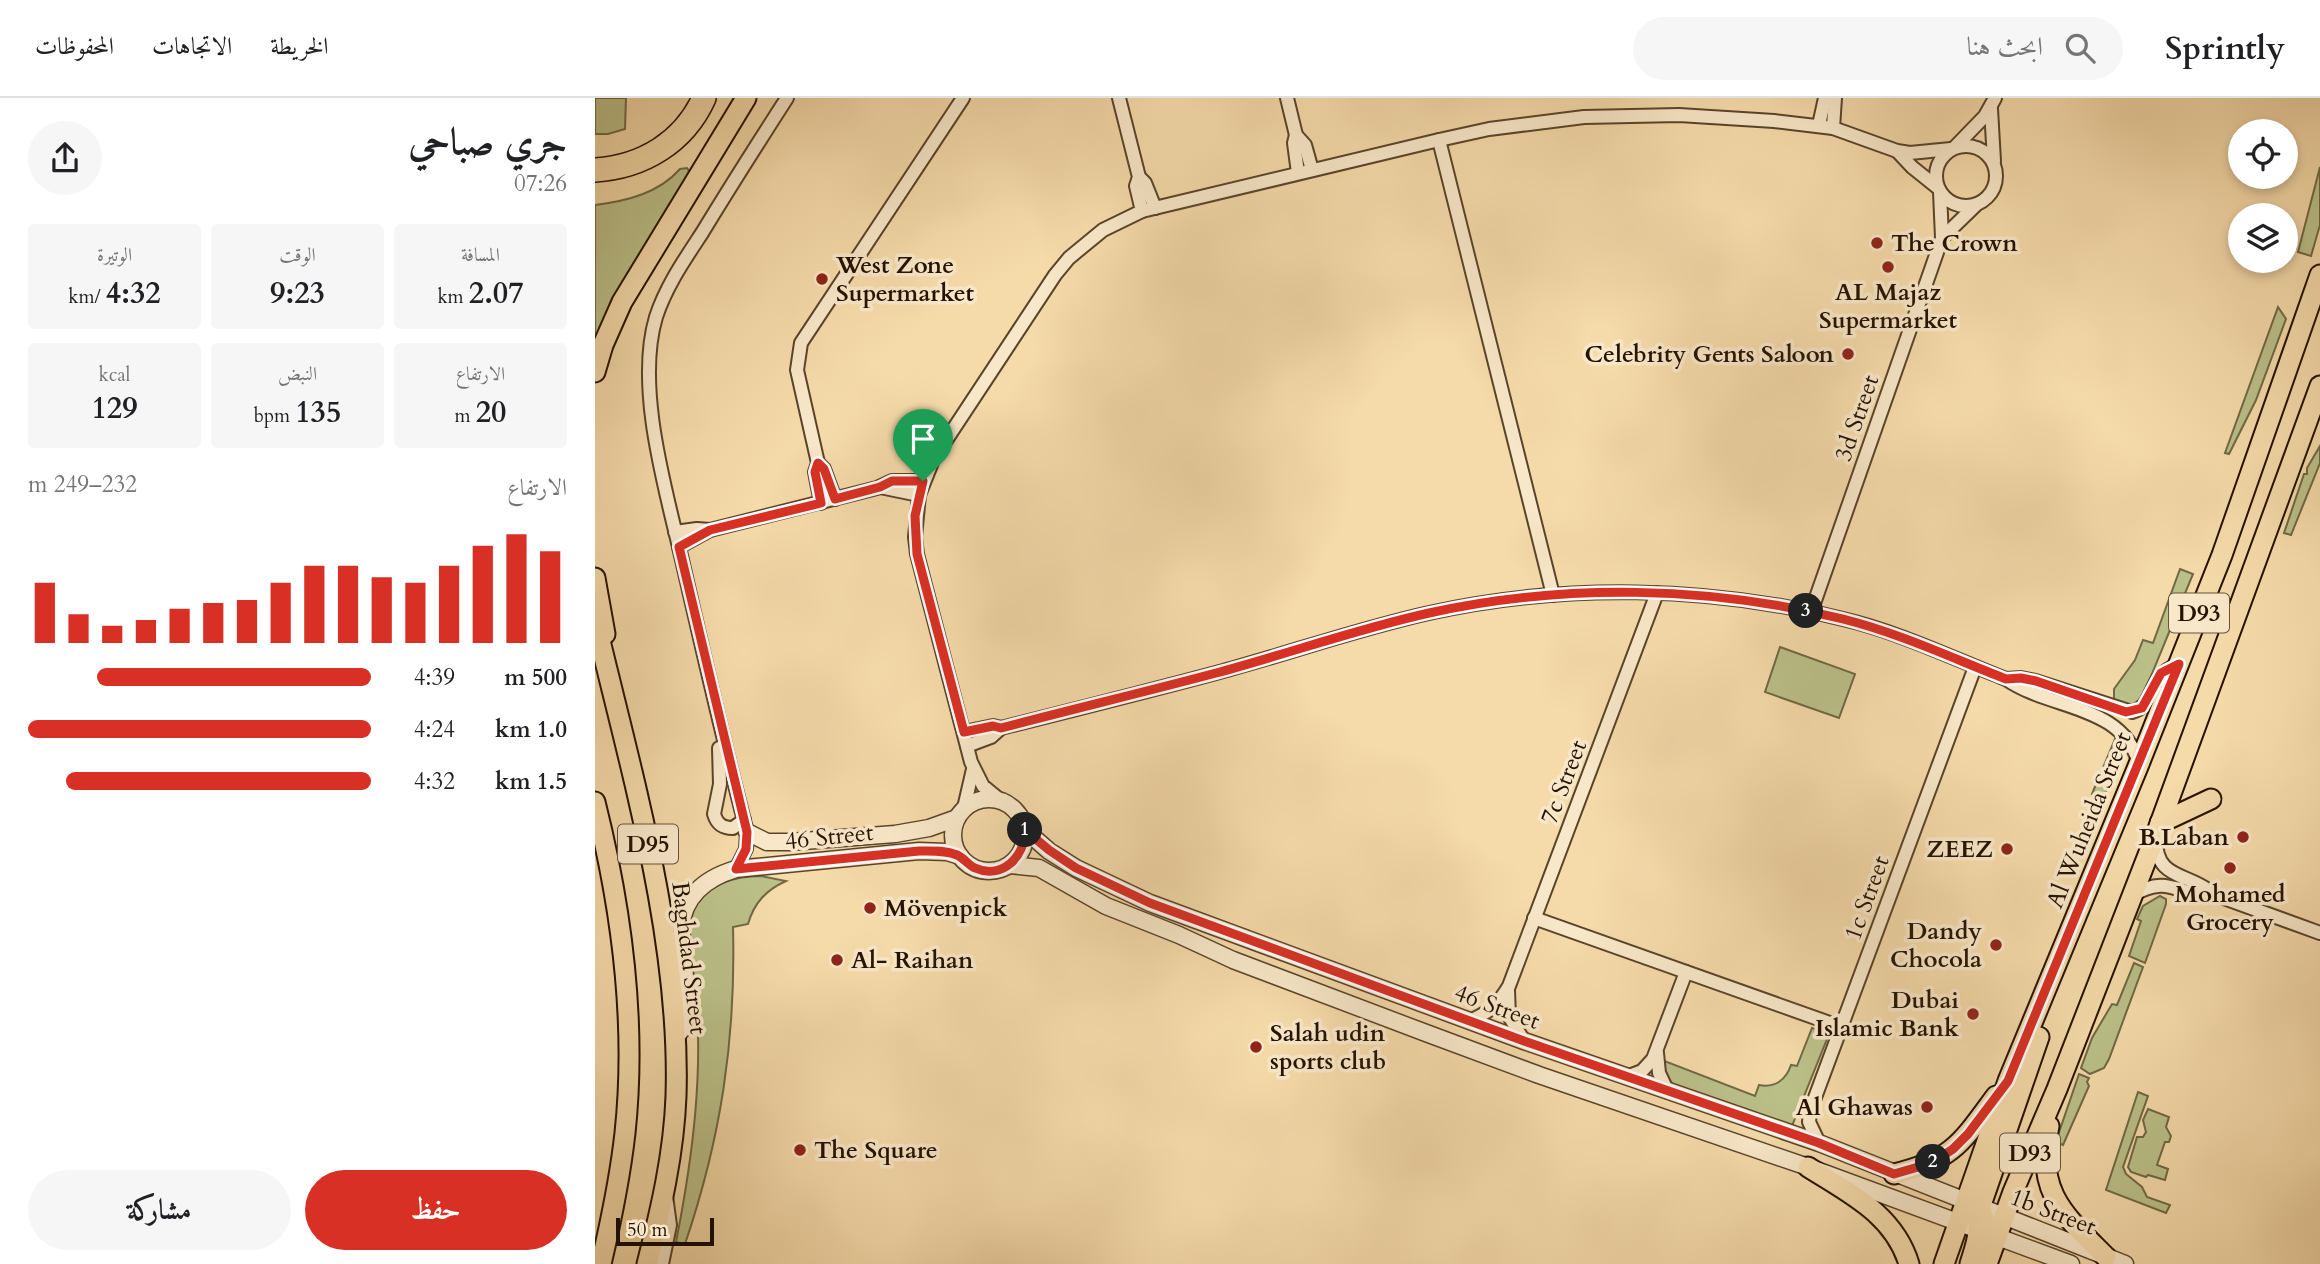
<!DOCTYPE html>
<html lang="ar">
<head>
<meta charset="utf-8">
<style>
	body { margin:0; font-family:Cardo,Amiri,serif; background:#f6f6f6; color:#202124; direction:rtl; height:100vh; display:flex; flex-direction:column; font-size:26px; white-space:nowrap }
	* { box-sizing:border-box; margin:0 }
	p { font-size:23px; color:#757577 }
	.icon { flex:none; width:38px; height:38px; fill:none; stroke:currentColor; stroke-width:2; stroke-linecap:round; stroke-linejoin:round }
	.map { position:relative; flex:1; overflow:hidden; direction:ltr }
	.drawer { display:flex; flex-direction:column; background:#fff; width:595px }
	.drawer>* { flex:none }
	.controls { position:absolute; left:1633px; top:21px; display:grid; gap:14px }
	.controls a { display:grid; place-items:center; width:70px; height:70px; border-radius:50%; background:#fff; box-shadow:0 4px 10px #0003; font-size:35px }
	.scale { position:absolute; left:21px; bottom:18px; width:98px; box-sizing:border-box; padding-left:7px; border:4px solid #251200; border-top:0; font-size:19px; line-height:24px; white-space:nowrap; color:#251200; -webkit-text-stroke:5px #f8e7c8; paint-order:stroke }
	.pin { position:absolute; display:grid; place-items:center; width:60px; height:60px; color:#fff; margin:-72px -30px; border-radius:50% 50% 50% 0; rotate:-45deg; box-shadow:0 0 7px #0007 }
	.pin .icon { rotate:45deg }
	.km { position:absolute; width:35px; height:35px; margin:-18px; border-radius:50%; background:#222; color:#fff; font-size:19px; line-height:35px; text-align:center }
	.round { display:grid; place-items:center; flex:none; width:74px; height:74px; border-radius:37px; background:#f6f6f6 }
	.head { display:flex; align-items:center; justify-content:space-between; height:119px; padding:0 28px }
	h1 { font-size:38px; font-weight:700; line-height:52px }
	.stats { display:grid; grid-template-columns:repeat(3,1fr); gap:10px; height:119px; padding:7px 28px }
	.stats div { display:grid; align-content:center; border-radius:7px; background:#f6f6f6; text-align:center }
	.stats b { font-size:30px; font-weight:700 }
	.stats small { font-size:19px; font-weight:400 }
	.stats p { font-size:19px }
	.chart { height:196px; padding:14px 28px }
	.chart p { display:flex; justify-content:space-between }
	.chart svg { width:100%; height:126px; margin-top:7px; stroke:#d93025; stroke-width:6 }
	.cta { display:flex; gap:14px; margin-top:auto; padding:14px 28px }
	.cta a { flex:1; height:80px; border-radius:42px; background:#d93025; color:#fff; font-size:28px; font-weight:700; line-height:80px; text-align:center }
	.cta a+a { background:#f6f6f6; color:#202124 }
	ul { padding:0 28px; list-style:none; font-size:23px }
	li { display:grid; grid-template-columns:112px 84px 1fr; align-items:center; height:52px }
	li i { height:18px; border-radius:9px; background:#d93025 }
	header { display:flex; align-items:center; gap:42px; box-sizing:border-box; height:98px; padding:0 35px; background:#fff; border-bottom:2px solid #e0e0e0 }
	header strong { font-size:33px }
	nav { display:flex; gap:38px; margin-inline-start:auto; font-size:24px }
	.search { width:490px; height:63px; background:#f6f6f6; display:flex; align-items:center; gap:18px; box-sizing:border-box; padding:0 24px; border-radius:38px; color:#757577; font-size:26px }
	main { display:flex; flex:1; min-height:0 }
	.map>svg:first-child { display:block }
	.grass { fill:#bbc089; stroke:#706944; stroke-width:2 }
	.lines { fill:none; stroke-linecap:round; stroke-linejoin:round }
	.minor-casing { stroke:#59442a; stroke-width:16 }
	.tertiary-casing { stroke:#59442a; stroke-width:19 }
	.primary-casing { stroke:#251200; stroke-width:23 }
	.motorway-casing { stroke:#251200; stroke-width:26 }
	.minor { stroke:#f8e7c8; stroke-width:12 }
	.tertiary { stroke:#f8e7c8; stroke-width:16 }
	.primary { stroke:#f5daaa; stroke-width:19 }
	.motorway { stroke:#f5daaa; stroke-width:23 }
	.route-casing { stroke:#fff; stroke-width:14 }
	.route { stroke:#d93025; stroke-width:9 }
	.poi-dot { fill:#8f2418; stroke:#f8e7c8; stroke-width:2.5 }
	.labels { text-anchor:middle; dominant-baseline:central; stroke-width:7; stroke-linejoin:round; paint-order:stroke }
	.shield { fill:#f8e7c8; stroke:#64523c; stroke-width:2 }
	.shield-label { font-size:23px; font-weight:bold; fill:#251200 }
	.poi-label { font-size:24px; font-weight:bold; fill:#251200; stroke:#f8e7c8; text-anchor:start }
	.street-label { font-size:24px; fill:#251200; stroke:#f8e7c8 }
</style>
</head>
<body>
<header>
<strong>Sprintly</strong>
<div class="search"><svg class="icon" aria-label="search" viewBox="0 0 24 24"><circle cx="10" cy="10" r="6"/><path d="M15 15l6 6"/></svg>ابحث هنا</div>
<nav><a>الخريطة</a><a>الاتجاهات</a><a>المحفوظات</a></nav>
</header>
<main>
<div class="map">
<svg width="1725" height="1166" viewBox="0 0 1725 1166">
	<rect width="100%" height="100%" fill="#f5daaa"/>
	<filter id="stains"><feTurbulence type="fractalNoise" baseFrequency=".00286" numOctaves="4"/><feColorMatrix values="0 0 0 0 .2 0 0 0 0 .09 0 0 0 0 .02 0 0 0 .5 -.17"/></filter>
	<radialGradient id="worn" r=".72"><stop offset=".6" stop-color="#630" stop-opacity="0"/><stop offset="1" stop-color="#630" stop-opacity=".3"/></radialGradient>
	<g class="grass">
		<path d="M0,0H31L30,31L13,36H0Z"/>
		<path d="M1725,69V127L1716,158L1703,154Z"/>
		<path d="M92,70L94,73L93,78L26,187L0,244V107C32,103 64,95 85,71Z"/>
		<path d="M1683,209L1691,221L1661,302L1634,356L1630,355Z"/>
		<path d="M1725,348V365L1696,437L1689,435L1709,376H1712V370Z"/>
		<path d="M1585,471L1598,476L1545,605L1540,610L1519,603V591L1540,562L1548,542L1558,545Z"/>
		<path d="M1185,549L1260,576L1244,620L1170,594Z"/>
		<path d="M1520,641C1523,645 1525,645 1527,650C1530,661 1516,691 1507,697L1497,696Z"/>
		<path d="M166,778L191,783C171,792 159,805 153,826L138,829C141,941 126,1040 90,1146L81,1144C98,1058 109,972 100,885C97,863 88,831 98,811C111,786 140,778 166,778Z"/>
		<path d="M1565,798L1571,801V806L1550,865L1534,858L1546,823L1542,821L1548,808Z"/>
		<path d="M1539,865L1548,869L1514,961L1509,970L1495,976L1486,970L1497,940L1517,906L1522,907Z"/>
		<path d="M1217,930L1234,936L1197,1028L1080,991L1071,983L1067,962L1160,998L1164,987C1180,990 1191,982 1196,967L1202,968Z"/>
		<path d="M1484,976L1494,980L1492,984L1494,988L1468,1047L1461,1043Z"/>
		<path d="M1543,994L1553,998L1528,1069L1531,1076L1547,1089L1552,1099L1575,1107L1571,1115L1511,1092Z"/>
		<path d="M1553,1011L1574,1019L1571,1029L1576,1038L1574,1044H1570L1562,1067L1573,1071L1570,1082L1553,1077L1551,1079L1536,1074L1533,1069L1542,1039H1548L1551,1034L1548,1022Z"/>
	</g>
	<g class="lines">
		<defs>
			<g id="minor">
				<path d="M524,0L544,79L541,88L547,113"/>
				<path d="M692,0L701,37L710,47L717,72"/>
				<path d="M1396,11L1399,63"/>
				<path d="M1224,27L1230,0"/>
				<path d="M1238,30L1240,0"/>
				<path d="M701,37L699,45L703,75"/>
				<path d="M844,42L958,497"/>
				<circle cx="1371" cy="78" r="30"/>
				<path d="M1359,50L1390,18L1400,0"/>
				<path d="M1302,53L1317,69L1342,89"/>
				<path d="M544,79L550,85L560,110"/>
				<path d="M1347,140L1381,107"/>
				<path d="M223,365L229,371L240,401"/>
				<path d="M285,389L324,397"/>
				<path d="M226,405L220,374L223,365L202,272L206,245L368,0"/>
				<path d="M80,434L102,431L115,432"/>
				<path d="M84,449L115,432L282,390L297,383H328"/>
				<path d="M1216,514L1347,140L1345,94"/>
				<path d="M1411,581L1426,580L1441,583L1537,614C1562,607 1550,578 1584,566"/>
				<path d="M369,634L398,628L406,630C478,612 550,594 621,575C692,556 762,531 834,515C969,485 1114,488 1248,521C1304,534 1357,560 1411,581C1455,612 1528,606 1544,666"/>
				<path d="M372,648L396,639L406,630"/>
				<path d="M124,650L125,686L119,716C122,726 127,730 138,730L149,722"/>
				<path d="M405,702L388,688L376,664L322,456L320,439L324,397L338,362L460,177L474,160L508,132L547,113L844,42L894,31L989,19L1084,17L1179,23L1238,30L1302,53L1315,55L1356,51"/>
				<path d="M369,710L378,671"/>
				<path d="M1561,740C1560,780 1590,775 1613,792"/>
				<path d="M141,771L151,751L152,734C127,639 106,544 84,449C68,382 41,286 61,219C71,188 90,161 107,135C135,89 163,45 192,0"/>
				<path d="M1536,798C1577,773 1585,802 1615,795L1725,835"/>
				<path d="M939,820L1246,929"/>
				<path d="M913,892L914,918L929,943"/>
				<path d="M874,923C893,916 904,905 914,888L1062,495"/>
				<path d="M1062,955L1064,975L1073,994"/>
				<path d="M1031,979L1047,973L1058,961L1091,874"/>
				<path d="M1224,1045L1214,1024L1215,1013L1380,569"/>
				<path d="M67,1166L75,1127L71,1098"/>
			</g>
			<g id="tertiary">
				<circle cx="394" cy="737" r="36"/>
				<path d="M430,732L454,753L481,770L555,805L929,943L1224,1045L1530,1166"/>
				<path d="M152,734L172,744H195L300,736L334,730L362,720"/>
				<path d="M415,767L444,770L511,808L584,837L638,862L831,935L944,977L1213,1069L1476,1166"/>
				<path d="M80,940L89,929L93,917L86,829C89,797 111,780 141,771L324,753L352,754L365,758"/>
			</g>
			<g id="primary">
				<path d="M0,274L8,247L27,204L151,0"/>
				<path d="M0,480L10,536"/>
				<path d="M0,522C36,673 86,843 81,998C79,1055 66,1111 52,1166"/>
				<path d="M0,704C27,812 42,923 30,1035C25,1080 16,1123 6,1166"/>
				<path d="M1565,725L1616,701"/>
				<path d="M1454,1028C1440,1094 1469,1117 1511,1159"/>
				<path d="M1213,1069C1254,1095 1299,1116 1314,1166"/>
				<path d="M1299,1076C1358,1062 1367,1044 1401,998"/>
				<path d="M1402,1139L1391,1125L1385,1110L1444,939"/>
				<path d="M1349,1166L1413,983L1544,666L1627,457L1725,177"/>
				<path d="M1375,1166C1380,1149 1388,1130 1380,1113"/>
				<path d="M1392,1166L1418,1094L1462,991L1562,734L1725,288"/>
			</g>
			<path id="motorway" d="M0,72C48,69 89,44 109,0"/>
		</defs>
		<use href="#minor" class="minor-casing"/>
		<use href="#tertiary" class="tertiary-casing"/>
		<use href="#primary" class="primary-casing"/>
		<use href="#motorway" class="motorway-casing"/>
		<use href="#minor" class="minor"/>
		<use href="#tertiary" class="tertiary"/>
		<use href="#primary" class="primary"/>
		<use href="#motorway" class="motorway"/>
	</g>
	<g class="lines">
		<defs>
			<path id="route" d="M223,365L229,371L240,401L285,389L297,383H328L320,418L322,456L369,634L398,628L406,630C478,611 550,594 621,575C692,556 762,531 834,515C969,485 1114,488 1248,521C1304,535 1357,560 1411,581L1426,580L1441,583L1531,614L1547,610L1566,575L1584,566L1413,983L1373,1036L1358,1051L1337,1065L1299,1076L1224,1045L929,943L555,805L481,770L454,752L430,732C430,759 407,782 380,770C373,767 369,760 362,757C350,752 336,753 324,753L141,771L151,751L152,734L84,449L115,432L226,405L220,374Z"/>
		</defs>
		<use href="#route" class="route-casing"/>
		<use href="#route" class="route"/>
	</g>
	<g class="poi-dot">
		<circle cx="1282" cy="145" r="7"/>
		<circle cx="1293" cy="169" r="7"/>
		<circle cx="227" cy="181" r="7"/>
		<circle cx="1253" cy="256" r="7"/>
		<circle cx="1648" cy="739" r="7"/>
		<circle cx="1412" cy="751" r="7"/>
		<circle cx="1635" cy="770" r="7"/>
		<circle cx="275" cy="810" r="7"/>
		<circle cx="1401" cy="847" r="7"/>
		<circle cx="242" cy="862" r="7"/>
		<circle cx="1378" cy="916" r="7"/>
		<circle cx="661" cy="949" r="7"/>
		<circle cx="1332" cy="1009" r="7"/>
		<circle cx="205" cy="1052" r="7"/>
	</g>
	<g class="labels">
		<g class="shield">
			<rect x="1574" y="495.5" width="60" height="39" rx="5"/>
			<rect x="23" y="726.5" width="60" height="39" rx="5"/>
			<rect x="1405" y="1035.5" width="60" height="39" rx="5"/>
		</g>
		<g class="shield-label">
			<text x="1604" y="515">D93</text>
			<text x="53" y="746">D95</text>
			<text x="1435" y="1055">D93</text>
		</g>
		<g class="poi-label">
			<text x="1296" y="145">The Crown</text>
			<text x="241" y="167">West Zone<tspan x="241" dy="28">Supermarket</tspan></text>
			<text x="1293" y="194" text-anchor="middle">AL Majaz<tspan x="1293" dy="28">Supermarket</tspan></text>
			<text x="1239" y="256" text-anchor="end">Celebrity Gents Saloon</text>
			<text x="1634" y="739" text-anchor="end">B.Laban</text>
			<text x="1398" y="751" text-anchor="end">ZEEZ</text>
			<text x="1635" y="796" text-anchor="middle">Mohamed<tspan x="1635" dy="28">Grocery</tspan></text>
			<text x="289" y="810">Mövenpick</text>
			<text x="1387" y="833" text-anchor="end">Dandy<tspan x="1387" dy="28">Chocola</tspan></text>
			<text x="256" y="862">Al- Raihan</text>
			<text x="1364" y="902" text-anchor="end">Dubai<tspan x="1364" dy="28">Islamic Bank</tspan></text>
			<text x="675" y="935">Salah udin<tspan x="675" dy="28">sports club</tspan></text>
			<text x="1318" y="1009" text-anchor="end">Al Ghawas</text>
			<text x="219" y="1052">The Square</text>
		</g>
		<g class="street-label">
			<text transform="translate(1262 320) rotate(-71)">3d Street</text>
			<text transform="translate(969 684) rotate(-69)">7c Street</text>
			<text transform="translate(1494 722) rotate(-68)">Al Wuheida Street</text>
			<text transform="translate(234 739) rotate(-6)">46 Street</text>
			<text transform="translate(1272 800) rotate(-70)">1c Street</text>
			<text transform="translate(94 860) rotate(83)">Baghdad Street</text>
			<text transform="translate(902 909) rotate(20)">46 Street</text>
			<text transform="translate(1458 1114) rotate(21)">1b Street</text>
		</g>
	</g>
	<rect width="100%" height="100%" filter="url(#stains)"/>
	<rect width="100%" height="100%" fill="url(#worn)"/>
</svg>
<div class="controls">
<a><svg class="icon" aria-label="locate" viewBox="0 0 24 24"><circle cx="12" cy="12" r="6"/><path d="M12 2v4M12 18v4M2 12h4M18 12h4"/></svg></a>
<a><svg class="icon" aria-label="layers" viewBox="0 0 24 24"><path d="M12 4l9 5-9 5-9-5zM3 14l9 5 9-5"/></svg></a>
</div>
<div class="scale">50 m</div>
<div class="pin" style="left:328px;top:383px;background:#1e9e55"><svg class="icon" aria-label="arrive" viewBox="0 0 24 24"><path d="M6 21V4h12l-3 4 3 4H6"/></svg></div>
<b class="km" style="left:430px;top:732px">1</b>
<b class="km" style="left:1338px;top:1064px">2</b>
<b class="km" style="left:1211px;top:513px">3</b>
</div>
<section class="drawer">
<div class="head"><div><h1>جري صباحي</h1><p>07:26</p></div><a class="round"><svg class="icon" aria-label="share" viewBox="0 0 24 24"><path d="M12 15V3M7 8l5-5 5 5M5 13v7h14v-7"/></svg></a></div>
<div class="stats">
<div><p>المسافة</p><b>2.07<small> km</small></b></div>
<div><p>الوقت</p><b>9:23</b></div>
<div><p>الوتيرة</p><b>4:32<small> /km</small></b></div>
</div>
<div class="stats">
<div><p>الارتفاع</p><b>20<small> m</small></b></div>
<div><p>النبض</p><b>135<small> bpm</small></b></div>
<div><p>kcal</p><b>129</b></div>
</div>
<div class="chart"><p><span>الارتفاع</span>232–249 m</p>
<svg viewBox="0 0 160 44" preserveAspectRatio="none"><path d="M5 44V23M15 44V34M25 44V38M35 44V36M45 44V32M55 44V30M65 44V29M75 44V23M85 44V17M95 44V17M105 44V21M115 44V23M125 44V17M135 44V10M145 44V6M155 44V12"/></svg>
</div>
<ul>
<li><b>500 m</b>4:39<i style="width:80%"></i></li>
<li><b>1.0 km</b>4:24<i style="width:100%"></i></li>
<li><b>1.5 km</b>4:32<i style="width:89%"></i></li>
</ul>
<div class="cta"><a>حفظ</a><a>مشاركة</a></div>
</section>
</main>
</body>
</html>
